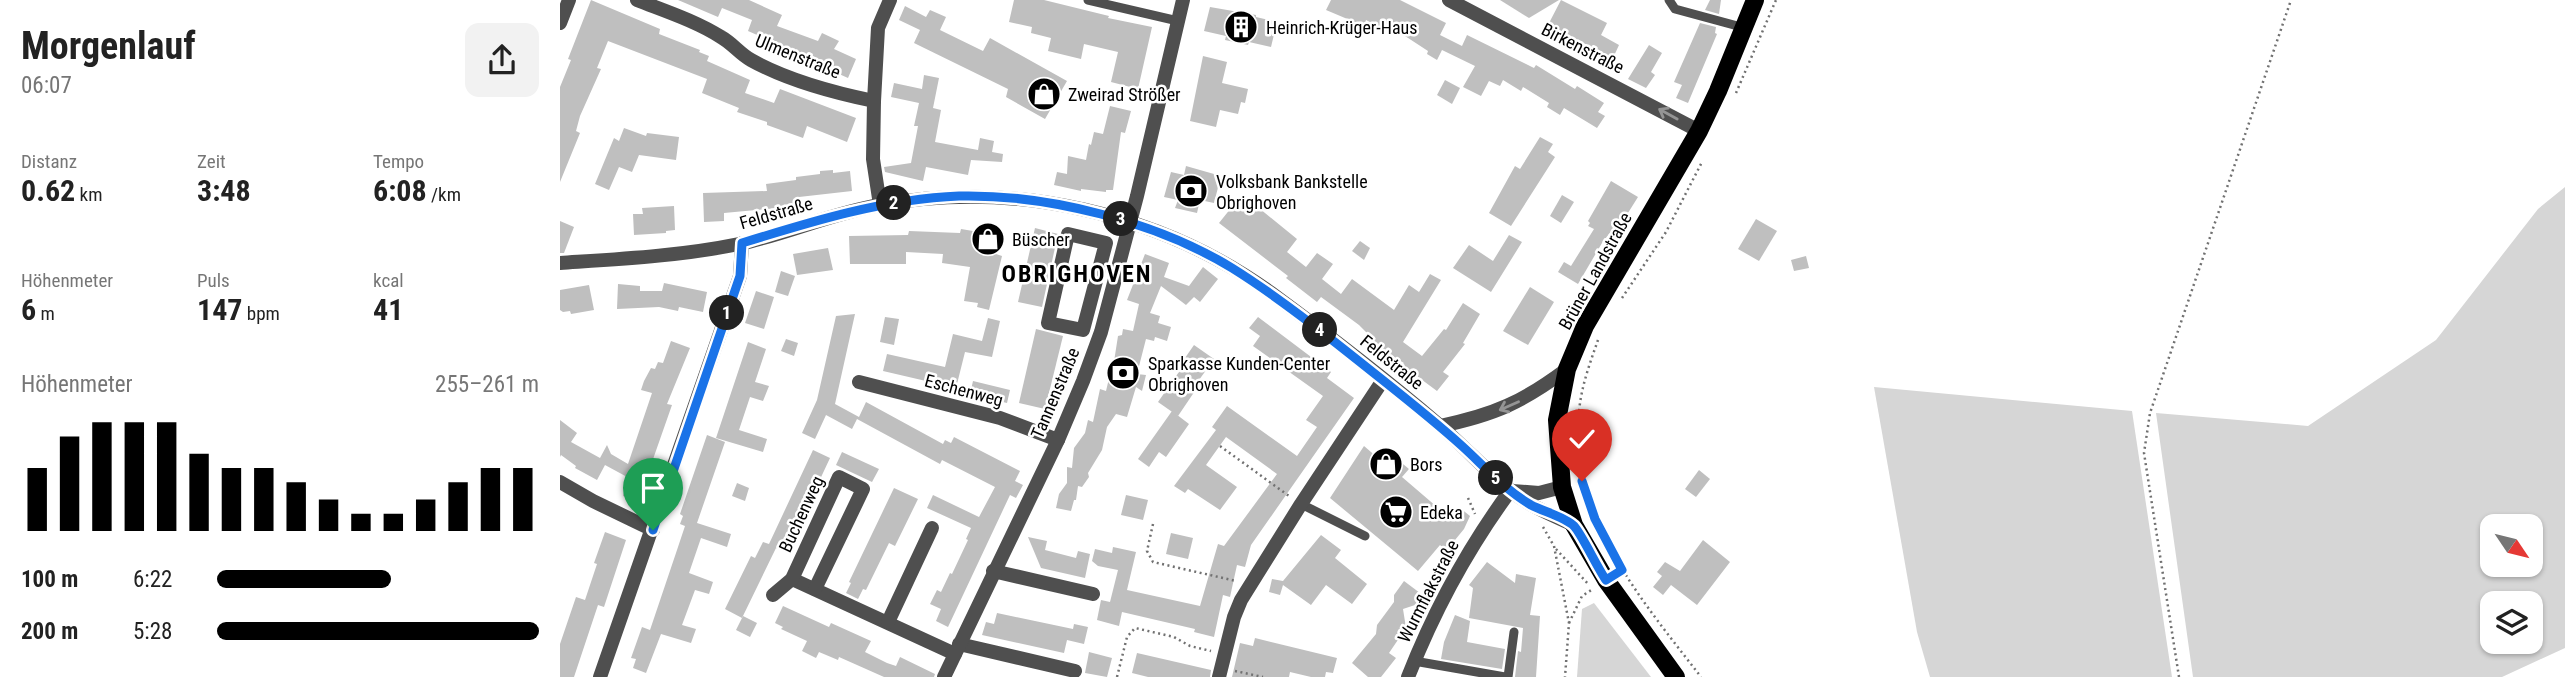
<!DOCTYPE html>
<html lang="de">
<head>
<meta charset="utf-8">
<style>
	body { margin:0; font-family:"Roboto Condensed",sans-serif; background:#f2f2f2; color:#222; height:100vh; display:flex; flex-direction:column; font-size:26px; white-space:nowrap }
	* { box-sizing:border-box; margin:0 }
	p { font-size:23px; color:#767676 }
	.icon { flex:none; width:38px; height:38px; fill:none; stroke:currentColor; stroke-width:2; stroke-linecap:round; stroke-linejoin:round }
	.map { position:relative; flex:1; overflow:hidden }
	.side { display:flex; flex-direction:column; background:#fff; width:560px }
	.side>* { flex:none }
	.needle { width:46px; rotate:125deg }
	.tools { position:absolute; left:1920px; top:514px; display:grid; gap:14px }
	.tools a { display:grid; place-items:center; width:63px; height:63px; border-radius:14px; background:#fff; box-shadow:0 2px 5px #0004; font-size:35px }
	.pin { position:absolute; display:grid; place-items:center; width:60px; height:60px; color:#fff; margin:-72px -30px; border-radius:50% 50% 50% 0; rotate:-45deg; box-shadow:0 0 7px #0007 }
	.pin .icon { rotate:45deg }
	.km { position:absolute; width:35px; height:35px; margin:-18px; border-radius:50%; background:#222; color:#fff; font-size:19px; line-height:35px; text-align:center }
	.round { display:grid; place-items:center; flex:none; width:74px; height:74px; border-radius:14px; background:#f2f2f2 }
	.headline { display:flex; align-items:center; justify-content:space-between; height:119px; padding:0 21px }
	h1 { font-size:38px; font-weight:700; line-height:52px }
	.metrics { display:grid; grid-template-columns:repeat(3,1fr); gap:10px; height:119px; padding:7px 21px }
	.metrics div { display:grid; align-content:center }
	.metrics b { font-size:30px; font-weight:700 }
	.metrics small { font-size:19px; font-weight:400 }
	.metrics p { font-size:19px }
	.chart { height:196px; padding:14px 21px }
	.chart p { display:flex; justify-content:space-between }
	.chart svg { width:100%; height:126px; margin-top:7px; stroke:#000; stroke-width:6 }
	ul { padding:0 21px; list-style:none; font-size:23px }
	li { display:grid; grid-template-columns:112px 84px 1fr; align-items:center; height:52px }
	li i { height:18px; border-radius:9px; background:#000 }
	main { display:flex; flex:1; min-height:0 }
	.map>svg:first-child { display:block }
	.green { fill:#d6d6d6; fill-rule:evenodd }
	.building { fill:#bfbfbf }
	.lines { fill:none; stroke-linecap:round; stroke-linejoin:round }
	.path { stroke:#717171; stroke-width:2.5; stroke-dasharray:2 3.5; stroke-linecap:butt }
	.service { stroke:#4f4f4f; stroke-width:9 }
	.pedestrian { stroke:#4f4f4f; stroke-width:14 }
	.minor { stroke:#4f4f4f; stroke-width:14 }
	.tertiary { stroke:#4f4f4f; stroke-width:14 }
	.primary { stroke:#000; stroke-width:18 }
	.oneway { stroke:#959595 }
	.route-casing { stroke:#fff; stroke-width:14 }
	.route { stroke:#1a73e8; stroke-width:9 }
	.labels { text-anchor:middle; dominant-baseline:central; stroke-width:5; stroke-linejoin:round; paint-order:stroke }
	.poi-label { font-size:18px; fill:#000; stroke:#fff; text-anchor:start }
	.street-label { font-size:18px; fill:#000; stroke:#fff }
	.district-label { font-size:24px; font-weight:bold; letter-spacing:2px; fill:#000; stroke:#fff }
</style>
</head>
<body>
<main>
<section class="side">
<div class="headline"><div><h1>Morgenlauf</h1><p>06:07</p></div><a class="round"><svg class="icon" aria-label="share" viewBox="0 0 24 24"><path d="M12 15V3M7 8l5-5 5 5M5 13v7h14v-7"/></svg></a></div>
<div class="metrics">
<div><p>Distanz</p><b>0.62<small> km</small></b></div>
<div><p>Zeit</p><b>3:48</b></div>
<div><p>Tempo</p><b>6:08<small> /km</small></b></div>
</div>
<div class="metrics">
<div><p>Höhenmeter</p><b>6<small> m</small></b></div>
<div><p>Puls</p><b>147<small> bpm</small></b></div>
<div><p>kcal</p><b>41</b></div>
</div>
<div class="chart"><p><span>Höhenmeter</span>255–261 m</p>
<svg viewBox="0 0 160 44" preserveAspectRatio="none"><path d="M5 44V22M15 44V11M25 44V6M35 44V6M45 44V6M55 44V17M65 44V22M75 44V22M85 44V27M95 44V33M105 44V38M115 44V38M125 44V33M135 44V27M145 44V22M155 44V22"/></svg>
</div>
<ul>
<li><b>100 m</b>6:22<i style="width:54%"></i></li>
<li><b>200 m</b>5:28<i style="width:100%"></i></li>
</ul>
</section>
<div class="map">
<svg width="2005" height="677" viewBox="0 0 2005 677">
	<rect width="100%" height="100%" fill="#fff"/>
	<g class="green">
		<path d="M2005,187V648L1942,677H1633L1596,413L1748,426L1876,340L1978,209ZM1932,527H1970V565H1932ZM1932,604H1970V642H1932Z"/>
		<path d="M1314,387L1572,411L1612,677H1370L1357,632Z"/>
		<path d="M1034,603L1091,677H1017L1022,609Z"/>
	</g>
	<g class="building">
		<path d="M31,0L100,29L99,34L140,50L139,52L149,56L147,61L190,80L185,93L214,103L220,89L296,118L287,142L247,126L243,138L207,125V122L177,112L179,108L142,93L147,79L48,41L37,68L41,69L20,116L16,131L20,133L0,182V87L11,60L8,59Z"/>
		<path d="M118,0H189L222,15L217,26L258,41L262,33L279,41L274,49L296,59L288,78L250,61L249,64L225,55L204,44L206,39L188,31L192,20L162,8L158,17Z"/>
		<path d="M454,0H484L549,16L548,18L592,27L578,89L551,82L558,52L524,44L521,59L488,51L491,38L471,33L472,27L449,22Z"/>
		<path d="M771,0H840L886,23L880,35L902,46L907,35L974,68L976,65L1015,89L1017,86L1044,103L1038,112L1045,116L1037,128L1004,108L1000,115L987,107L989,103L963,87L961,91L943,80L940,86L929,81L921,96L903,87L915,66L882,50L877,60L867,54L868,51L845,36L825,26L823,29L806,20L804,26L766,10Z"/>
		<path d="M940,0H999L969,18Z"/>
		<path d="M1001,0L1047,23L1041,35L1059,45L1053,58L988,25Z"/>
		<path d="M1150,0H1161L1159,14L1145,10Z"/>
		<path d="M345,6L366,17L370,10L386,17L380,30L423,51L430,38L507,81L485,119L446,97L448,89L354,43L360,30L339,20Z"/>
		<path d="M650,7L696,15V17L717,22L711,47L689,42L688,45L665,40L666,36L644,31Z"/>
		<path d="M1140,23L1156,27L1155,33L1157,34L1128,103L1116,98L1122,85L1114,82Z"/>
		<path d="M1089,45L1102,53L1091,72L1095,75L1086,88L1068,79Z"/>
		<path d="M643,56L667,62L662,83L688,89L685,103L681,102L678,114L660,110L656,127L630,121Z"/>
		<path d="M364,75L379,78L373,108L381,110L375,142L418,150L420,138L434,141L432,152L443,154L442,162L411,160L408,175L366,167L363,181L325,172L324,167L351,163L358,126H354L359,103L331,97L334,83L362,89Z"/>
		<path d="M885,80L900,88L892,104L877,95Z"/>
		<path d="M550,106L571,111L565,133L561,132L553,190H546V192L521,189V191L494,185L497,172L507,174L508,156L526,160L529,144L531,145L534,132L543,134Z"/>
		<path d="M64,128L86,136L87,133L119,137L116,160L79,155L72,172L59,167L49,190L35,184L54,138L59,141Z"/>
		<path d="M980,137L993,144L988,152L995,157L951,226L929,213L955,166L960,169Z"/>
		<path d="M626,166L661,176L654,203L640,200L637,213L615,208L618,200L604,197L611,172L624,175Z"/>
		<path d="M273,170V173L290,171L292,191L239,197L240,206L164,213V221L144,222L143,193L207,191L206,184L236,180V177L260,174V171Z"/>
		<path d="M1051,181L1078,197L1056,232L1052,230L1042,243L1018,284L998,272L1004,262L1011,266L1034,229L1028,226L1030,223L1028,221Z"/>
		<path d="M1002,195L1014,202L1001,223L990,216Z"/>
		<path d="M675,203L687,212L694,204L737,239L727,252L746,267L757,253L773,264L762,279L781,294L792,279L834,310L849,285L859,292L870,274L881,280L843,342L862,356L884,329L886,330L903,303L920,314L903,343L905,344L883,372L889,376L877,391L842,365L844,363L807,341L810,336L799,325L761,297L757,302L726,278L728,276L659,223Z"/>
		<path d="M114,206L115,230L106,231V233L74,235L73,214H83L82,208Z"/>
		<path d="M1196,219L1217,231L1199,261L1178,249Z"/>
		<path d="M0,221L14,227L4,253H0Z"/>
		<path d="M420,227L440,231L436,254L442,256L429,310L417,307L418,303L404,301L410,267L382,263L383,254L346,252V264H290L289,236L348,235L349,231L400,233L401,229L419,232Z"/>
		<path d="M475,228L498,234L482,307L458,302Z"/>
		<path d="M949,235L962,242L931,292L893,268L909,245L933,261Z"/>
		<path d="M800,241L810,248L804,260L792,251Z"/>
		<path d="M268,248L273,270L237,275L233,254Z"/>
		<path d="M585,254L609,263L604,277L629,286L643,267L658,279L640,302L634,297L626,305L601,286L590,313L600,316L598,323L611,327L607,341L595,337L594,341L586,339L577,374L586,375L582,391L576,387L567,417L556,414L547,427L542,450L528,473L529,477L522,487L518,486L516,500H514L511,511L496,508L499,494L507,483V467L512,468L514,448L525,433L528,420L533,422L540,389L546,391L551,370L547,367L553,368L558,336L562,335L563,329L573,331L579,304L567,300Z"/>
		<path d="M1246,256L1249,268L1234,271L1231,260Z"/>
		<path d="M221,271L235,276L228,296L215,292Z"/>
		<path d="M104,283L147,292L143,312L119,307L118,311L99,307L57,309L58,284L80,286V291H102Z"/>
		<path d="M29,285L34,310L11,314L10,311L3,312L0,310V290Z"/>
		<path d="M970,287L994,302L968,345L943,331Z"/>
		<path d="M196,291L214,297L204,329L185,323Z"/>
		<path d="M295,314L275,404L299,417L306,402L383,444L385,440L391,443L394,437L460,471L455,481L463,485L456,498L450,495L388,627L376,621L381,609L370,604L377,590L381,592L390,573L392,574L408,540L406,539L411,528L367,508L373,495L419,517L435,487L382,460L380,464L297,419L292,429L266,415L255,439L242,433L257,400L276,316Z"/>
		<path d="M325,317L339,319L334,345L320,342Z"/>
		<path d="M698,317L771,372L767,378L794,398L691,545L685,567L677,565L670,597L663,595L654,637L634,632L635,629L562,612L559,626L537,620L541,600L550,602L558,570L538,566L532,561L535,549L552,553L553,547L576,552L567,590L640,606L658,544L664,546L717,474L666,437L646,465L677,487L660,510L628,489L625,493L614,486L656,430L652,427L667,406L737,456L757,427L746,420L763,396L693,346L700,336L689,328Z"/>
		<path d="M428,318L440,321L432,357L405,352L396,388L323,371L327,354L385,367L393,334L422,341Z"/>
		<path d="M476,329L503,336L485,409L459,403Z"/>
		<path d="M226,339L238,343L234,356L221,351Z"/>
		<path d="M111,341L130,348L107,404L112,405L78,502L63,496L69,478L45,465L37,480L15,468L16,466L1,455L0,457V420L17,433L11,442L40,458L47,445L51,454L68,464L92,393L81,390L84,381L91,368L95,369L98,362L103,363Z"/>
		<path d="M188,342L206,349L195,382L209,386L203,401L190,397L179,430L207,439L203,452L156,438Z"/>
		<path d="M634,345L654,359L639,380L641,382L618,416L598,402L621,369L618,368Z"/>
		<path d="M413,381L450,390L447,403L410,394Z"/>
		<path d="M612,411L629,424L606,457L599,452L589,467L578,459Z"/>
		<path d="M147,435L165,442L137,523L171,534L167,547L141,538L129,573L153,582L149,594L135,590L122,625L136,629L131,643L101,634L86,673L73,668L76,659L71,658L82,627L90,630L117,550L125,526L120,524L123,516L120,514Z"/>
		<path d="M804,446L818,458L825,449L849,469L842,477L891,519L900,508L910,516L904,529L886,551L880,545L858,571L770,498Z"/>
		<path d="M253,450L270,458L226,552L211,546L216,548L182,618L165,609L191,556L195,558L203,542L209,544Z"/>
		<path d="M282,452L319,469L312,482L276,465Z"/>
		<path d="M1139,470L1150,479L1136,497L1125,489Z"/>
		<path d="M177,483L189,488L185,501L172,496Z"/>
		<path d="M334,488L358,499L335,546L329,543L306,590L303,589L298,599L286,593L291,583L289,582Z"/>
		<path d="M566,495L588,500L583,520L561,515Z"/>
		<path d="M45,532L66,540L44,607L38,605L14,677H0V644L16,597L25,600L37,564L34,563Z"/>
		<path d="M611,533L633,538L628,559L606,554Z"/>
		<path d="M761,535L781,550L775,558L807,584L792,604L766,585L751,605L723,585L720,595L709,592L712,579L723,581Z"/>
		<path d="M468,537L487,541L485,550L516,558L518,551L530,554L525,578L481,568Z"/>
		<path d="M1143,540L1170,562L1137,605L1111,585L1103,595L1093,587L1102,576L1097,572L1105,562L1120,571Z"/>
		<path d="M927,562L955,583L956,574L976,578L970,615L980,616L976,677H955L958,651L961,652L963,628L909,618L913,588L909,585Z"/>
		<path d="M844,581L864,596L858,604L843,609L846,628L829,653L836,658L821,677H808L792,663L816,634L817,625L834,602V595Z"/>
		<path d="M223,606L269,627L271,623L311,641L305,652L327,663L336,666L340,657L375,674L374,677H324L279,657L278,660L259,652L256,658L242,651L247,641L221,629L223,627L215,623Z"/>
		<path d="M437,613L513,629L514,624L528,627L524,644L507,640L504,653L422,635L426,622L434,624Z"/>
		<path d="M895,615L910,621L907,642L945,649L942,669L881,659L884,642Z"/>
		<path d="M183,616L197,623L190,637L176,630Z"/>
		<path d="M695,638L777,658L773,673L766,672L765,677H751L730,672L729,677H672L680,643L693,646Z"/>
		<path d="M529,652L552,658L547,677L525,673Z"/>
		<path d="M577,653L651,670L650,677H588L572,673Z"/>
	</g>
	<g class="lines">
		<g class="path">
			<path d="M1176,93L1216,0"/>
			<path d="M1062,298L1106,232L1142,162"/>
			<path d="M1038,340C1030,363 1021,387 1019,412C1009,517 1081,599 1141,677"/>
			<path d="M660,446L729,496"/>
			<path d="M908,498L915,514"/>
			<path d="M593,524L587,551L593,562L676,581"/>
			<path d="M983,527L994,546L1009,623L1005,677"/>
			<path d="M996,549L1029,585"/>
			<path d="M1009,623L1022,596L1033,589"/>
			<path d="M675,671L703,677"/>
			<path d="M557,677L567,637L575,628L614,637L630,646L651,651"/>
			<path d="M1619,677L1584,453L1590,413L1731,0"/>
		</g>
		<g class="service">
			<path d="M528,0L618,21"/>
			<path d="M1109,0L1115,9L1185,28"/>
			<path d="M741,504L805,536"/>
			<path d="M854,661L945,677"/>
			<path d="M948,677L954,632"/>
		</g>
		<path class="pedestrian" d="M508,234L546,243L523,330L488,323Z"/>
		<g class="minor">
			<path d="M77,0C105,11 136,21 161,37C172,43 180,54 191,60C225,79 275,93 314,101"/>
			<path d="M889,0L1139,131"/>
			<path d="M0,23L9,0"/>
			<path d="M320,205L313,159L314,101L318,28L330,0"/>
			<path d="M299,382L440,418L498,440"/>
			<path d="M0,482L33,501L93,530"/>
			<path d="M433,571L533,594"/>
			<path d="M232,579L395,654"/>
			<path d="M213,595L232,579L279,477L303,489L255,589"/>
			<path d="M328,622L372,528"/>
			<path d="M399,644L515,671"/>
			<path d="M384,677L498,440L523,381L541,332L577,196L623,0"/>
			<path d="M659,677L674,617L681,600L741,504L823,380"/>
			<path d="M848,677C874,611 908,548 950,491"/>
		</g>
		<g class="tertiary">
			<path d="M0,263C60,259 120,256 179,244C227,234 272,213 320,205C454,180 600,213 711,293C768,335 825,379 879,425C904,446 925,470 950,490C969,506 992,515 1014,525"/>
			<path d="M880,426C934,415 963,402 1007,369"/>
			<path d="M952,491L979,493L1002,487"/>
			<path d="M40,677L180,276L182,243"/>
		</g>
		<path class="primary" d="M1116,677L1046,580L1014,525L1002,487L997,420L1007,369L1025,326L1139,131L1158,91L1195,0"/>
	</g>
	<defs><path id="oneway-shaft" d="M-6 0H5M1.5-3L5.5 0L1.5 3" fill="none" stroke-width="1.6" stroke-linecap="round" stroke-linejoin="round" transform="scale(1.75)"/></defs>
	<g class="oneway">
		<use href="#oneway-shaft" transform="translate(1108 114) rotate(-151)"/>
		<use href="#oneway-shaft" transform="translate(949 406) rotate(156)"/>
	</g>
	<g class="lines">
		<defs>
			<path id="route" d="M93,530L180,276L182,243C253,221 324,199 399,196C488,194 597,222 672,268C717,296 759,329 800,362C835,390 870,417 902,446C924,466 945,490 971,505C982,511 1005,517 1014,526C1021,533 1038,569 1046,580L1062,570L1035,519L1022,481"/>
		</defs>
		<use href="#route" class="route-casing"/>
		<use href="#route" class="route"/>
	</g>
	<defs>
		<symbol id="building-disc" viewBox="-11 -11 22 22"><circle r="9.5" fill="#000" stroke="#fff"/><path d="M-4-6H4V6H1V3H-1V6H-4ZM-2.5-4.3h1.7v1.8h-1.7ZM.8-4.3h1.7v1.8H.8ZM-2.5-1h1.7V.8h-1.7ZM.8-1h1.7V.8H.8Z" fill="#fff"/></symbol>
		<symbol id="shop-disc" viewBox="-11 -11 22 22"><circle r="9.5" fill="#000" stroke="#fff"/><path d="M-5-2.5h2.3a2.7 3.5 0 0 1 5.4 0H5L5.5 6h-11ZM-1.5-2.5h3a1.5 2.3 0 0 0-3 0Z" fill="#fff"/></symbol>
		<symbol id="bank-disc" viewBox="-11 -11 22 22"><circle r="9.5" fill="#000" stroke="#fff"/><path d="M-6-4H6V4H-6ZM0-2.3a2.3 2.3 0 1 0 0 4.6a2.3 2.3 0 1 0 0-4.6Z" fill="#fff"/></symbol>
		<symbol id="supermarket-disc" viewBox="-11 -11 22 22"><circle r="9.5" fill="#000" stroke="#fff"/><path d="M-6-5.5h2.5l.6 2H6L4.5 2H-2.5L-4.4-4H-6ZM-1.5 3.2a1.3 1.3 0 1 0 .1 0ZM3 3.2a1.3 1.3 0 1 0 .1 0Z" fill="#fff"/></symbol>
	</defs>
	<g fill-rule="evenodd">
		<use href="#building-disc" x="662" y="8" width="38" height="38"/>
		<use href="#shop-disc" x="465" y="75" width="38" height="38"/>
		<use href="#bank-disc" x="612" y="172" width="38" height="38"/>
		<use href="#shop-disc" x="409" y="220" width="38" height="38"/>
		<use href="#bank-disc" x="544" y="354" width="38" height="38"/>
		<use href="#shop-disc" x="807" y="445" width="38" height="38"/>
		<use href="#supermarket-disc" x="817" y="493" width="38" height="38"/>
	</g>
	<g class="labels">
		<g class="poi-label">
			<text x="706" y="27">Heinrich-Krüger-Haus</text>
			<text x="508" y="94">Zweirad Strößer</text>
			<text x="656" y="181">Volksbank Bankstelle<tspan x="656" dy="21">Obrighoven</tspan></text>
			<text x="452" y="239">Büscher</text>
			<text x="588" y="363">Sparkasse Kunden-Center<tspan x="588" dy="21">Obrighoven</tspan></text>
			<text x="850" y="464">Bors</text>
			<text x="860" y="512">Edeka</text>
		</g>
		<g class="street-label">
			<text transform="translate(1023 48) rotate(27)">Birkenstraße</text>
			<text transform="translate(238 56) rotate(22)">Ulmenstraße</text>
			<text transform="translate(216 213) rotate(-16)">Feldstraße</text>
			<text transform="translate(1035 271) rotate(-61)">Brüner Landstraße</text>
			<text transform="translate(832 362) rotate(39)">Feldstraße</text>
			<text transform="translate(404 390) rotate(15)">Eschenweg</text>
			<text transform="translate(495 393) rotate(-67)">Tannenstraße</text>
			<text transform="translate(241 514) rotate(-65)">Buchenweg</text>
			<text transform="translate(868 591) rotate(-63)">Wurmflakstraße</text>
		</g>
		<g class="district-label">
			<text x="517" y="274">OBRIGHOVEN</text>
		</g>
	</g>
</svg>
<div class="tools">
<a><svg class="needle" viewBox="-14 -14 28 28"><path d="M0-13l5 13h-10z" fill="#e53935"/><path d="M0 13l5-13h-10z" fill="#767676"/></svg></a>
<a><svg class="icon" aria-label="layers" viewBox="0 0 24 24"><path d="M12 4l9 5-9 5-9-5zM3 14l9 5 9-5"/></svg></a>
</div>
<div class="pin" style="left:93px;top:530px;background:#1e9e55"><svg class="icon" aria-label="arrive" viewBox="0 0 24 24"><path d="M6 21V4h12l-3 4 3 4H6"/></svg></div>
<div class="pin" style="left:1022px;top:481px;background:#d93025"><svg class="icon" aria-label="check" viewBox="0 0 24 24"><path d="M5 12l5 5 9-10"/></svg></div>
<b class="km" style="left:167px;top:313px">1</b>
<b class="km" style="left:334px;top:203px">2</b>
<b class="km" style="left:561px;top:219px">3</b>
<b class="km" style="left:760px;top:330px">4</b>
<b class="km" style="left:936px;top:478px">5</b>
</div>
</main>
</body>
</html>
